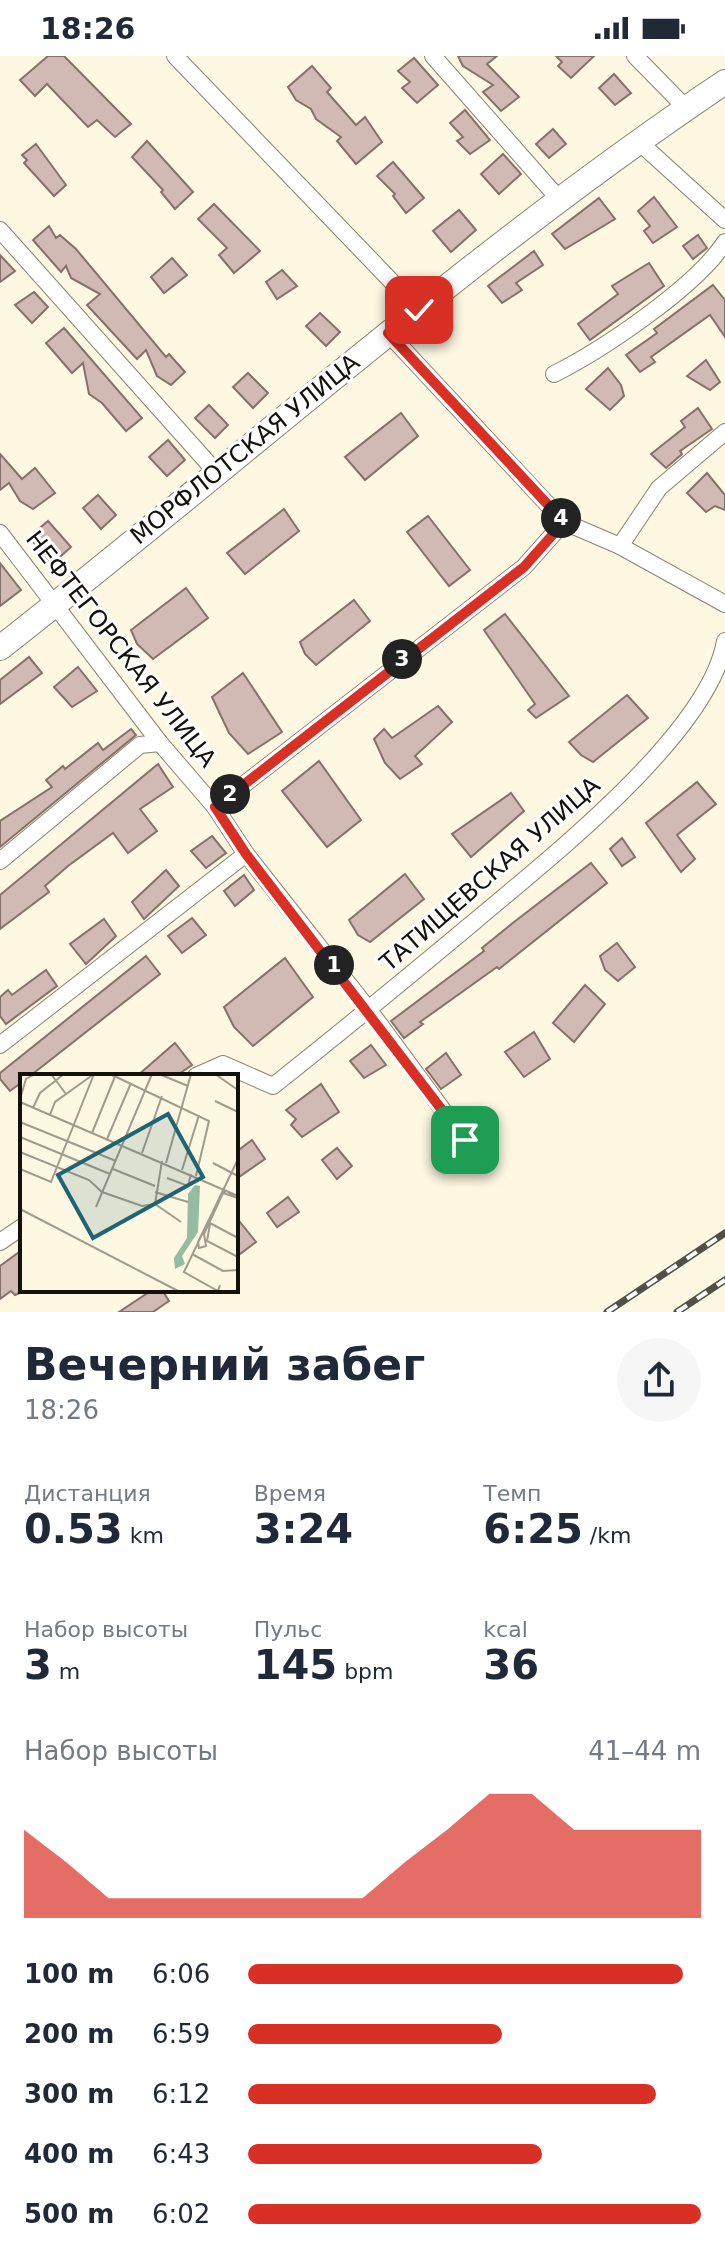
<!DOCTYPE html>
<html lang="ru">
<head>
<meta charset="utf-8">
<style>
	body { margin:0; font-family:"DejaVu Sans",sans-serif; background:#f6f6f7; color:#1f2937; height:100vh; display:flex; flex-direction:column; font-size:30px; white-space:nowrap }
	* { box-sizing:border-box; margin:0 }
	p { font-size:26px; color:#747a83 }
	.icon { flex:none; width:44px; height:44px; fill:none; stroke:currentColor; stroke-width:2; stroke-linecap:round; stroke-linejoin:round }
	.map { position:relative; height:1256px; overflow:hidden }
	.panel { display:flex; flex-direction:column; background:#fff; flex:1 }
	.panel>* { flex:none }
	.pin { position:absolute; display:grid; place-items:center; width:68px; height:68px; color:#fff; margin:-34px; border-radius:16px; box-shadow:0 4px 12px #0006 }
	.km { position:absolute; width:40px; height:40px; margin:-20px; border-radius:50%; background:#222; color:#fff; font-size:22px; line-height:40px; text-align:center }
	.round { display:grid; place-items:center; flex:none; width:84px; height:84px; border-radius:42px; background:#f6f6f7 }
	.overview { display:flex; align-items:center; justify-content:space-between; height:136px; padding:0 24px }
	h1 { font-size:44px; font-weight:800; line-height:60px }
	.figures { display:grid; grid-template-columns:repeat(3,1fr); gap:12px; height:136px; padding:8px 24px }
	.figures div { display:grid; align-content:center }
	.figures b { font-size:40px; font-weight:800 }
	.figures small { font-size:22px; font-weight:400 }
	.figures p { font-size:22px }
	.chart { height:224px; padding:16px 24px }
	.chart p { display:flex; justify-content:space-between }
	.chart svg { width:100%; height:144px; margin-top:8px; fill:#d93025; opacity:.7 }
	ul { padding:0 24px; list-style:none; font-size:26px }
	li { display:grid; grid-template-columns:128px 96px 1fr; align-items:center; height:60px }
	li i { height:20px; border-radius:10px; background:#d93025 }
	.status { display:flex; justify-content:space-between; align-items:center; height:56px; padding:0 40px; background:#fff; direction:ltr }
	.status svg { height:22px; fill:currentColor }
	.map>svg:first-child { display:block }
	.building { fill:#d1bab3; stroke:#86716a; stroke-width:2 }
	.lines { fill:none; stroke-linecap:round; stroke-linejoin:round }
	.street-casing { stroke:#898370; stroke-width:18 }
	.secondary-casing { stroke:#898370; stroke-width:26 }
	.street { stroke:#fff; stroke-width:16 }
	.secondary { stroke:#fff; stroke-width:24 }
	.rail-casing { stroke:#524f44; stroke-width:7 }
	.rail { stroke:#fff; stroke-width:4; stroke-dasharray:12; stroke-linecap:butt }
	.route-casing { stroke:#fff; stroke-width:16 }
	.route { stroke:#d93025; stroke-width:10 }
	.labels { text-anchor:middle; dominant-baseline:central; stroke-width:6; stroke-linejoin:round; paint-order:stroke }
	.street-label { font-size:24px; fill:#13110a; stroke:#fff }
	.inset-road { fill:none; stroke:#a09b8c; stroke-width:2 }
	.view { fill:#1f6475; fill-opacity:0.15; stroke:#1f6475; stroke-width:4 }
	.inset-edge { fill:none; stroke:#13110a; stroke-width:4 }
</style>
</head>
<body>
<div class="status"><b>18:26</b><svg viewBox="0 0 49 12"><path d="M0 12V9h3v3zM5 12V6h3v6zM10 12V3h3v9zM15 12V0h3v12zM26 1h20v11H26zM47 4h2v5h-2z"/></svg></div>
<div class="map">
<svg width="725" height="1256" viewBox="0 0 725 1256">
	<rect width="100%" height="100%" fill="#fef7e2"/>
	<g class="building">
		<path d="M48,0H64L131,68L115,81L97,64L88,71L47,28L35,40L20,24Z"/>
		<path d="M458,0H497L487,8L519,41L501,55L483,36L493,29L463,10Z"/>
		<path d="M556,0H594L571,22L558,10L562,6Z"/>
		<path d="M414,2L438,29L417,47L402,32L410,26L398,15Z"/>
		<path d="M312,10L331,32L327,36L356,69L365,61L382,86L356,108L337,85L341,81L316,63L311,53L296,44L288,31Z"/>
		<path d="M614,18L631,37L615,49L599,32Z"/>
		<path d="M465,54L490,84L470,98L457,85L463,81L450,67Z"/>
		<path d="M553,73L566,88L549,102L536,88Z"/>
		<path d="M147,85L193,136L175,153L161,136L163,134L132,101Z"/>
		<path d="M36,88L66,129L54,140L24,107L27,104L22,99Z"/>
		<path d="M503,98L521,118L499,138L481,118Z"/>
		<path d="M393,106L424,142L406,157L393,140L395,138L377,120Z"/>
		<path d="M654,141L677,171L653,187L644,175L650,170L638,155Z"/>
		<path d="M599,142L615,163L565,193L552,178Z"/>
		<path d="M214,148L260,195L234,217L219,199L227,192L198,163Z"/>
		<path d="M459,154L476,174L451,196L433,175Z"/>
		<path d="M49,170L56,182L60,179L76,193L166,301L169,298L185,316L171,329L157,320L146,294L137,303L87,249L100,238L71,222L66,210L61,216L33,184Z"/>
		<path d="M698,179L707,192L693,203L683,190Z"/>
		<path d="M534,195L543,209L516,227L522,234L502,247L488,230Z"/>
		<path d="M0,199L15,215L0,226Z"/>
		<path d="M172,202L187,219L164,237L151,221Z"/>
		<path d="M649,207L664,230L590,284L578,268L618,238L612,230Z"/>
		<path d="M282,214L297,230L277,243L266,226Z"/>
		<path d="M713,229L725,244V281L710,259L651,301L655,306L640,316L626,299L657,277L654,273Z"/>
		<path d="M34,236L48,251L32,267L15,249Z"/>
		<path d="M320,257L340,276L326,290L306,270Z"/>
		<path d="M64,272L142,362L126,375L102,347L89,338L83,307L72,317L46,287Z"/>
		<path d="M706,304L720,326L710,334L687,320Z"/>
		<path d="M608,312L621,329L624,340L610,354L586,333Z"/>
		<path d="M248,317L268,337L253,352L233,331Z"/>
		<path d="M209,349L228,369L215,382L195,362Z"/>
		<path d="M698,352L712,373L680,395L682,398L666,412L651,398L685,371L681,365Z"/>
		<path d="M401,357L418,380L365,424L345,401Z"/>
		<path d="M168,384L185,404L167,420L149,401Z"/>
		<path d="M0,398L22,423L35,412L55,437L33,453L20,445L9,427L0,434Z"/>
		<path d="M707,417L725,439V454L715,450L706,456L687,437Z"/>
		<path d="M98,439L116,459L101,473L83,452Z"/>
		<path d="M284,453L299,475L245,518L227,497Z"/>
		<path d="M428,460L470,514L449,530L407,476Z"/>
		<path d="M48,465L71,491L52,508L29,481Z"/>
		<path d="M0,507L21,534L0,550Z"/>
		<path d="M186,532L208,562L153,603L137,588L131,574Z"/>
		<path d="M354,544L370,565L316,609L305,598L300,586Z"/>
		<path d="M505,558L569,640L536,662L528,654L535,648L484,574Z"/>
		<path d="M29,601L42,617L0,648V624Z"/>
		<path d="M78,611L97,635L72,651L54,631Z"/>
		<path d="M243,617L282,676L248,698L229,677L212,641Z"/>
		<path d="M627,639L648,662L593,706L581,699L569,686Z"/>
		<path d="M438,650L452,666L415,700L422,708L400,723L385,707L374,683L384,673L392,682Z"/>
		<path d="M131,673L136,679L0,791V765L52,731L46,724L63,710L65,713L98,687L103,694Z"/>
		<path d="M319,705L361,764L327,791L282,735Z"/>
		<path d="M158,708L173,731L140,753L157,775L128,797L113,777L68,810L45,830L49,836L0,873V839Z"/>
		<path d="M697,726L716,748L677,779L695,803L681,816L646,767Z"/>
		<path d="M511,737L524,755L471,801L452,778Z"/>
		<path d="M212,780L226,797L206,812L191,795Z"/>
		<path d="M622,782L635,801L622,810L610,793Z"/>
		<path d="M591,807L607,827L499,913L497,911L420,966L423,968L404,982L391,965L484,895L482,892L514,866Z"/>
		<path d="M166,814L179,830L144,863L132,846Z"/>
		<path d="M405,818L424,843L370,886L358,879L349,864Z"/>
		<path d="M244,819L254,834L235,850L224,835Z"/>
		<path d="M192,862L206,879L182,897L168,880Z"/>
		<path d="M104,863L116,880L86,908L70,888Z"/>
		<path d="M617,887L635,911L618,925L605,914L600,900Z"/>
		<path d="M146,900L160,918L30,1020H22V1026L10,1035L0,1023V1017Z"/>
		<path d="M285,902L313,941L253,990L234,971L224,951Z"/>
		<path d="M46,914L57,930L6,968L0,960V941L8,934L12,939Z"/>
		<path d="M585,929L605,948L574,986L553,967Z"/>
		<path d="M534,976L550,1003L524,1021L505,996Z"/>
		<path d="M175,987L192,1009L176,1020H137Z"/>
		<path d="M371,989L386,1009L364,1022L350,1005Z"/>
		<path d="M446,997L461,1019L441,1033L426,1013Z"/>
		<path d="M321,1028L339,1056L302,1081L291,1069L296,1063L286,1054Z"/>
		<path d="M252,1084L265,1103L236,1123V1096Z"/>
		<path d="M337,1092L352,1110L337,1123L322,1104Z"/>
		<path d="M288,1141L299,1156L277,1171L267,1157Z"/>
		<path d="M236,1161L256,1186L236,1201Z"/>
		<path d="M22,1194V1236L15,1239L11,1235L0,1243V1210Z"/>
		<path d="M152,1234H162L169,1245L153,1256H119Z"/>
	</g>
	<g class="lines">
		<defs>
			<g id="street">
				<path d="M175,0L419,254"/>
				<path d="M433,0L559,143"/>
				<path d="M635,0L686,52"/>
				<path d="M638,85L725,164"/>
				<path d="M0,174L216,416"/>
				<path d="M388,277L564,466L620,490L725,548"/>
				<path d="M554,318C602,294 696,231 725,186"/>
				<path d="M0,477L160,687L215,751L246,798L369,954L465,1084"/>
				<path d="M620,490L659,432L725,376"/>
				<path d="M215,751L524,511L564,466"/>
				<path d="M0,805L140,689L160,687"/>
				<path d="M0,989L246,798"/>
				<path d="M196,1020L223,1008L273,1030C341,976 408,921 475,865C546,805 709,678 725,585"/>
				<path d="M0,1186L22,1171"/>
			</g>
			<path id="secondary" d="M0,592C242,403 470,197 725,26"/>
		</defs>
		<use href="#street" class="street-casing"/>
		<use href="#secondary" class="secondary-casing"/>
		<use href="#street" class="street"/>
		<use href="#secondary" class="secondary"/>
		<defs>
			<g id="rail">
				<path d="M607,1256L725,1177"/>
				<path d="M677,1256L725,1224"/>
			</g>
		</defs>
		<use href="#rail" class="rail-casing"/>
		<use href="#rail" class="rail"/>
	</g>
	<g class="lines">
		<defs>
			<path id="route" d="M419,254L388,277L564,466L524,511L215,751L246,798L465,1084"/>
		</defs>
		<use href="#route" class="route-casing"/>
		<use href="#route" class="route"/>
	</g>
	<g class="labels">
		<g class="street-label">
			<text transform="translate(245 393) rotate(-39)">МОРФЛОТСКАЯ УЛИЦА</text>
			<text transform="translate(121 593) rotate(52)">НЕФТЕГОРСКАЯ УЛИЦА</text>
			<text transform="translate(490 818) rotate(-41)">ТАТИЩЕВСКАЯ УЛИЦА</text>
		</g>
	</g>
	<g transform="translate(20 1018)">
		<rect width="218" height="218" fill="#fef7e2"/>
		<path d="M175,111L180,112L178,158L162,182L165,190L155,195L154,184L167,164L168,120Z" fill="#95bba0"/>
		<path class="inset-road" d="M31,0L46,20M90,0L189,47L176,102M139,0L168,12M195,0L218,16M0,25L6,5L15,0M195,27L218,38M0,28L218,122M13,34L20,19L44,0M30,41L35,28L74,0M0,48L96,87M72,59L96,0M0,63L90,100M87,65L111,9M0,78L69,106L82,118L122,132L135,130L161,148M122,79L142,22M146,89L171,0M193,89L218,102M0,95L31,108L74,0M93,95L135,112M162,96L179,41M147,104L168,112L171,100M135,118L168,128M218,123L206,117L202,119L178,168L179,174L186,172L184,160L203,119L218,124M135,130L142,87M76,133L132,0M0,135L160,218M188,148L218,164M190,150L187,167L218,183M172,180L203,197L218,196M200,211L198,217L164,198L218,85"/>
		<path class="view" d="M148,40L183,103L73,164L38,101Z"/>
		<rect width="218" height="218" class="inset-edge"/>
	</g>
</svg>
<div class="pin" style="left:465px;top:1084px;background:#1e9e55"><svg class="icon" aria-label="arrive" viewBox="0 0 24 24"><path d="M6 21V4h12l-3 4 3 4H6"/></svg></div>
<div class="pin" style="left:419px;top:254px;background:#d93025"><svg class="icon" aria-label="check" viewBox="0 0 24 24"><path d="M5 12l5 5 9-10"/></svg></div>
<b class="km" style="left:334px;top:909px">1</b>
<b class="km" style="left:230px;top:738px">2</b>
<b class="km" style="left:402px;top:603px">3</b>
<b class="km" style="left:561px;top:462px">4</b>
</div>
<section class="panel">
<div class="overview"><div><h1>Вечерний забег</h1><p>18:26</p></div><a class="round"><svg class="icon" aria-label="share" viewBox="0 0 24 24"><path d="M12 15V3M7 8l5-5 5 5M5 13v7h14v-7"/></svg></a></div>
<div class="figures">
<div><p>Дистанция</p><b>0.53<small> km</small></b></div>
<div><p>Время</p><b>3:24</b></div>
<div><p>Темп</p><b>6:25<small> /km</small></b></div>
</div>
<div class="figures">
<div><p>Набор высоты</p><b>3<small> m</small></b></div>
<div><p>Пульс</p><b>145<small> bpm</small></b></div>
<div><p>kcal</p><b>36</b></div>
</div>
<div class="chart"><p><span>Набор высоты</span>41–44 m</p>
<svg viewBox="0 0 160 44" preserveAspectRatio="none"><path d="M0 44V17L10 27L20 38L30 38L40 38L50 38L60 38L70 38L80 38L90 27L100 17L110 6L120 6L130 17L140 17L150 17L160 17V44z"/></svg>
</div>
<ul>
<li><b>100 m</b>6:06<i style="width:96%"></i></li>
<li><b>200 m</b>6:59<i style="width:56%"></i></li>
<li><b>300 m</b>6:12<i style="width:90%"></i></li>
<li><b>400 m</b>6:43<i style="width:65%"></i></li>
<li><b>500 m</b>6:02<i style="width:100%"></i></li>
</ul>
</section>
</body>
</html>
